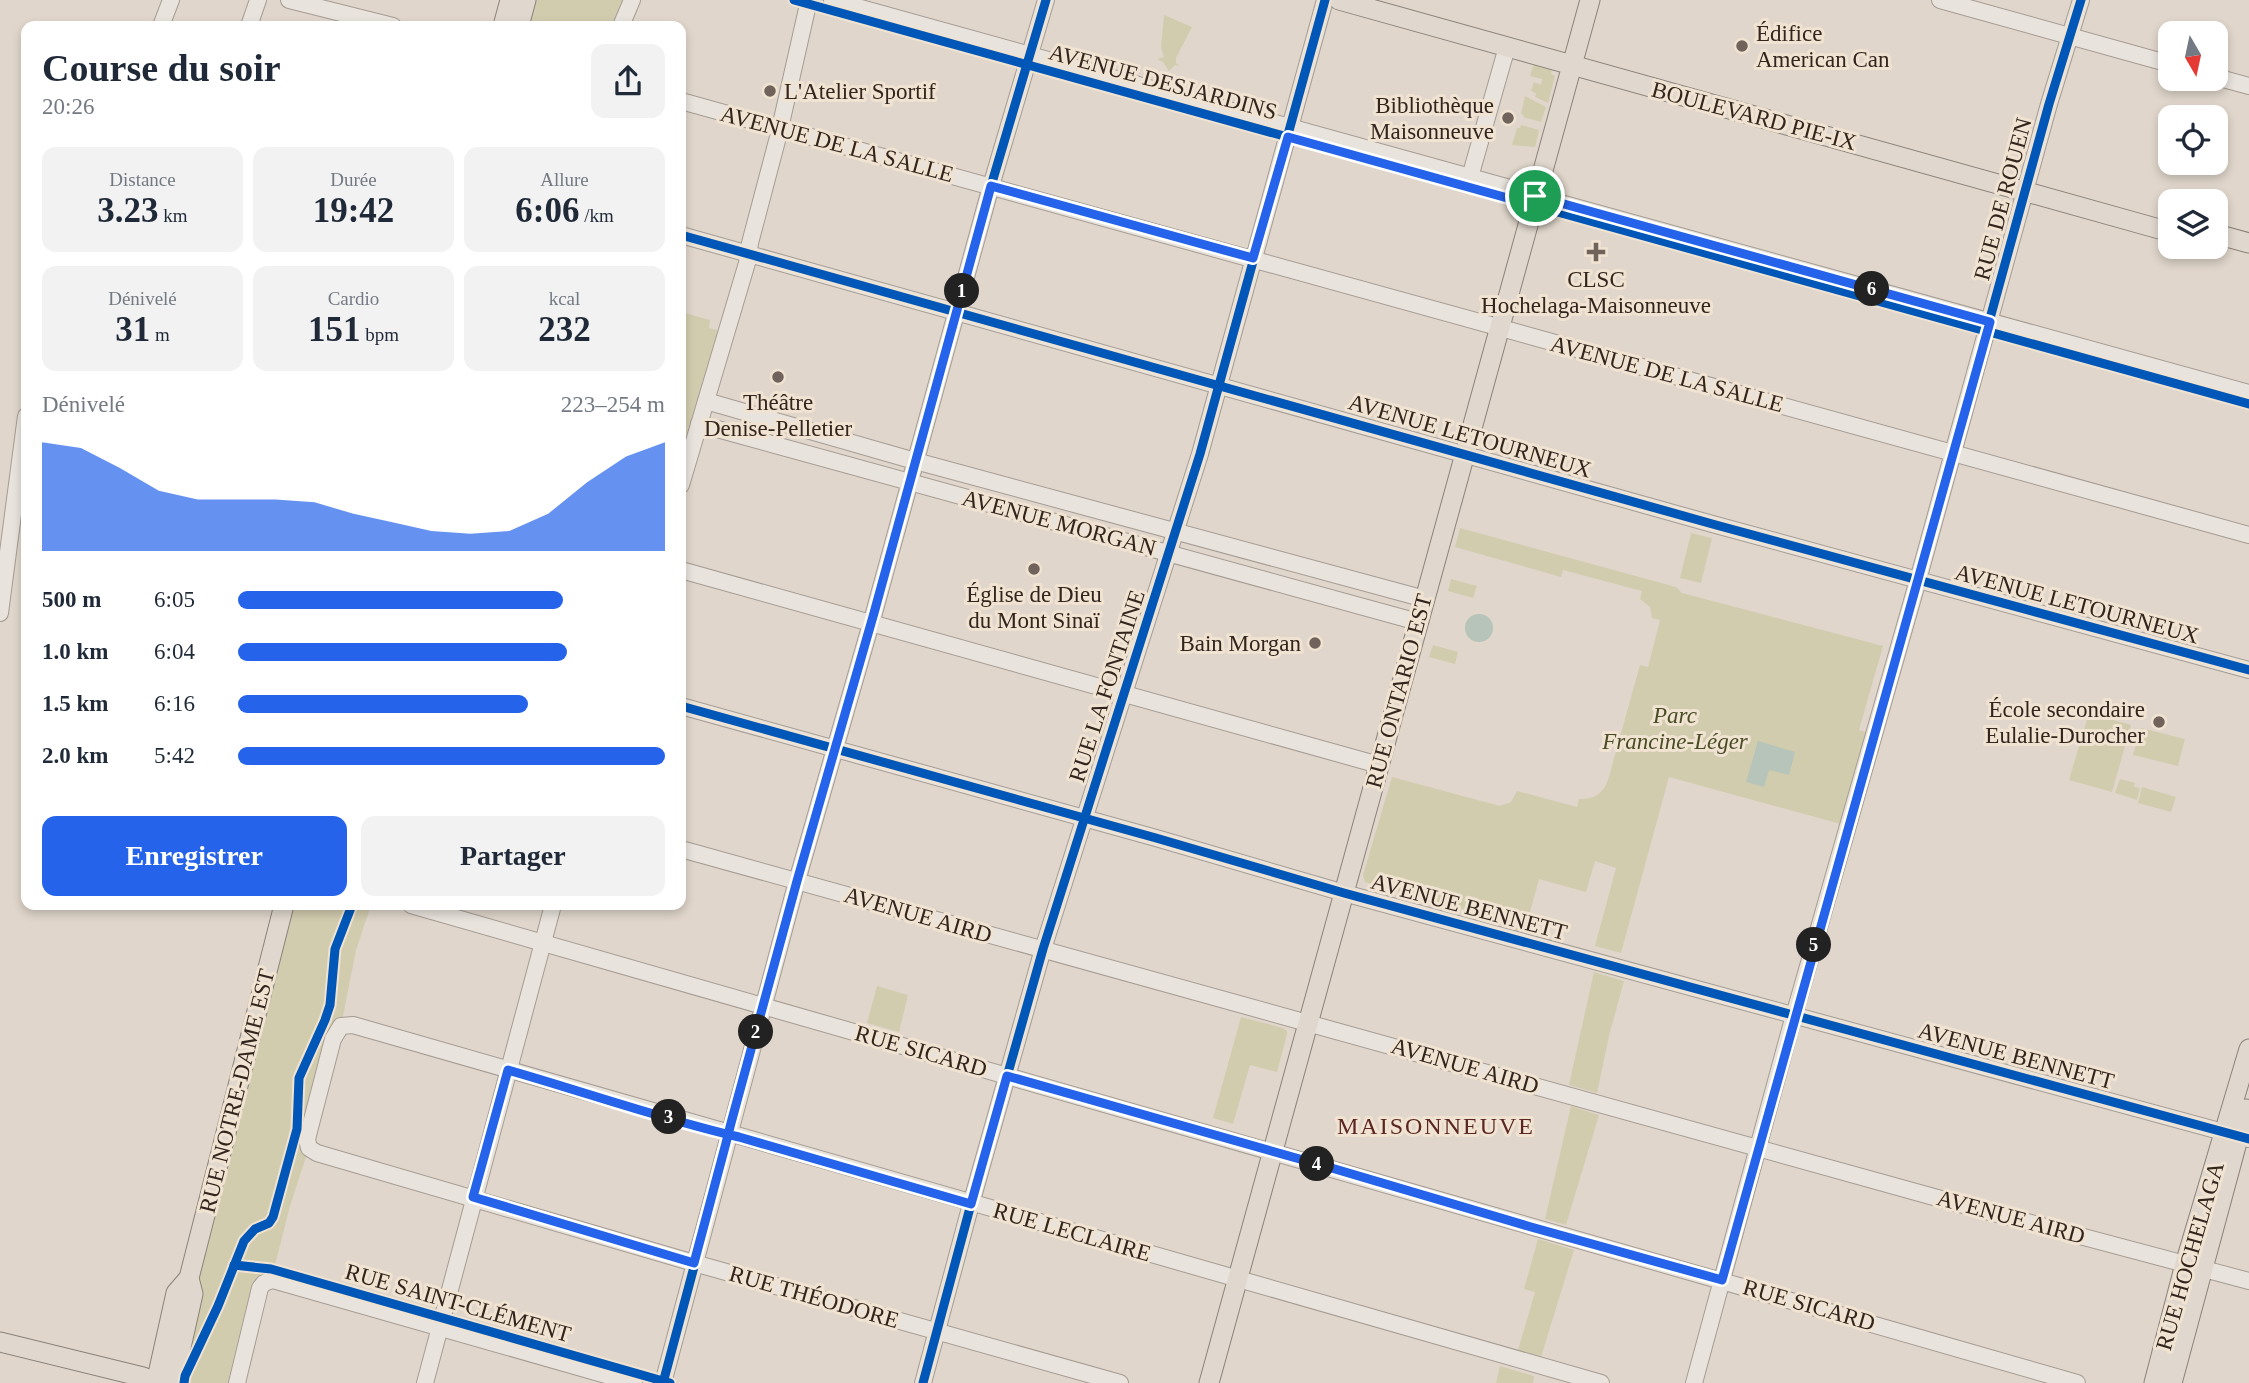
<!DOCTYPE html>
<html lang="fr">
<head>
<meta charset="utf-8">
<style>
	body { margin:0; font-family:Georgia,serif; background:#f2f2f3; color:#1f2937; height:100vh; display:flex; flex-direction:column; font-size:26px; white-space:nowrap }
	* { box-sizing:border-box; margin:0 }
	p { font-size:23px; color:#747a83 }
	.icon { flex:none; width:38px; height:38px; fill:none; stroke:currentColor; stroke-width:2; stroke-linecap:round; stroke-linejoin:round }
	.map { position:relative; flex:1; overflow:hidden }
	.sheet { position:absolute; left:21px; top:21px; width:665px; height:889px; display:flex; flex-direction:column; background:#fff; border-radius:14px; box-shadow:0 4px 10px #0003 }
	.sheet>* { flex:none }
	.needle { width:46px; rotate:171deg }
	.fabs { position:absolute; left:2158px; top:21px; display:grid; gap:14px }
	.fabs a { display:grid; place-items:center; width:70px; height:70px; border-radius:14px; background:#fff; box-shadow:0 4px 10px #0003; font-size:35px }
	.pin { position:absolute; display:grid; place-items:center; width:60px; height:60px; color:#fff; margin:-30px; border:4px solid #fff; border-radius:50%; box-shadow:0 2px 7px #0007 }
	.km { position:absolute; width:35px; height:35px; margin:-18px; border-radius:50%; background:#222; color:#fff; font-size:19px; line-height:35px; text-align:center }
	.round { display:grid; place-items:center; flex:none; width:74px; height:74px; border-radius:14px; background:#f2f2f3 }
	.head { display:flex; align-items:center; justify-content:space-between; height:119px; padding:0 21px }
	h1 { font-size:38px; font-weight:600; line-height:52px }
	.figures { display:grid; grid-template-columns:repeat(3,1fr); gap:10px; height:119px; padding:7px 21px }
	.figures div { display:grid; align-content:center; border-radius:14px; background:#f2f2f3; text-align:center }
	.figures b { font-size:35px; font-weight:600 }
	.figures small { font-size:19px; font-weight:400 }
	.figures p { font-size:19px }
	.chart { height:196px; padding:14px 21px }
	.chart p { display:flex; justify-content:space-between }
	.chart svg { width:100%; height:126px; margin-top:7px; fill:#2563eb; opacity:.7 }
	.button { display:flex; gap:14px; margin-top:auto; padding:14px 21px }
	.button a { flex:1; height:80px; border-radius:14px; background:#2563eb; color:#fff; font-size:28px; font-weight:600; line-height:80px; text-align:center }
	.button a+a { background:#f2f2f3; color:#1f2937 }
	ul { padding:0 21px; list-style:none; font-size:23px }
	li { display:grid; grid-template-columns:112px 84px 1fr; align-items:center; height:52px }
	li i { height:18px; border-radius:9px; background:#2563eb }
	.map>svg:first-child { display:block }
	.green { fill:#d2ccaf }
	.water { fill:#b6c4b9 }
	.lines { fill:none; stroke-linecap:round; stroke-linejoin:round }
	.minor-casing { stroke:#a59c94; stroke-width:18 }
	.major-casing { stroke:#8b827b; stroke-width:21 }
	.minor { stroke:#e8e3dc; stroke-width:16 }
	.major { stroke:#e0d8ce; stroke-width:19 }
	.cycleway-casing { stroke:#f1e3d1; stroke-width:13 }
	.cycleway { stroke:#0057b8; stroke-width:9 }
	.route-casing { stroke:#fff; stroke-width:14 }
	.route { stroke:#2563eb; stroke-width:9 }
	.poi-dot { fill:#6f635b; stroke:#f1e3d1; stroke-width:2.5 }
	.labels { text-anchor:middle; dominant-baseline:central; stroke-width:6; stroke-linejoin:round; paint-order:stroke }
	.poi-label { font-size:23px; fill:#32251e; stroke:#f1e3d1; text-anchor:end }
	.street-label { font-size:23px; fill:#32251e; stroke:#f1e3d1 }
	.park-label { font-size:23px; font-style:italic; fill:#494d26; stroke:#f1e3d1 }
	.neighbourhood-label { font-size:24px; letter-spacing:2px; fill:#5b2522; stroke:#f1e3d1 }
</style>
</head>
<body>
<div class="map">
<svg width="2249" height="1383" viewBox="0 0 2249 1383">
	<rect width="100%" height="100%" fill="#e0d6cb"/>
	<g class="green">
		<path d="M534,0H624L614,26H527Z"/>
		<path d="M1164,15L1192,27L1176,58V63L1180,66L1175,65L1169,71L1163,62L1157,59L1164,57L1161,47Z"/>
		<path d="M1534,63L1552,70L1551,74L1555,76L1548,103L1535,97L1536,93L1531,91L1534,82L1541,85L1542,79L1530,76Z"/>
		<path d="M1525,96L1546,107L1541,122L1523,117L1524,115L1521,114Z"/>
		<path d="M1521,125L1539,130L1535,147L1512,145L1517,128H1520Z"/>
		<path d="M681,312L710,320L709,328L717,330L718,338L681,457Z"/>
		<path d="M1460,528L1676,587L1682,593L1883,646L1859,730L1874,735L1848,826L1669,777L1621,953L1595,946L1616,868L1595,861L1586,892L1539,879L1522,941L1506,937L1510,922L1365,882L1363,875L1392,777L1500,806L1511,802L1517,791L1577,807L1579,799C1593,800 1603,794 1608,780L1640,665L1648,667L1660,620L1652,618L1650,607L1640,599L1642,591L1563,570L1561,577L1455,547Z"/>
		<path d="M1691,533L1712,538L1701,583L1680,578Z"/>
		<path d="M1451,579L1477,586L1473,598L1448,591Z"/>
		<path d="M1433,645L1458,652L1455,664L1429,657Z"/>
		<path d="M2089,713L2131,725L2112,792L2069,780Z"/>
		<path d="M2141,728L2185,739L2178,766L2133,755Z"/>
		<path d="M2120,779L2135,783L2134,787L2140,788L2137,800L2115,793Z"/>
		<path d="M2142,787L2176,797L2171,812L2138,803Z"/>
		<path d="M285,905H371L356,950L341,1026L309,1148L290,1206L272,1277L238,1383H165Z"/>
		<path d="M1594,972L1624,981L1609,1036L1597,1093L1569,1085Z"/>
		<path d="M877,986L908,995L899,1032L867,1023Z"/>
		<path d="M1241,1017L1283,1028L1287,1031V1034L1277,1072L1250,1065L1233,1124L1213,1118Z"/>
		<path d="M1571,1106L1599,1115L1566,1225L1545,1219Z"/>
		<path d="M1538,1239L1574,1250L1541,1357L1518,1350L1535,1292L1524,1289Z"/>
		<path d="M1500,1366L1534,1376L1533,1383H1496Z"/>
	</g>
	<g class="water">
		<circle cx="1479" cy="628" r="14"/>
		<path d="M1758,741L1795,752L1789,775L1769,770L1764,787L1746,782Z"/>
	</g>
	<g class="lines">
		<defs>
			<g id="minor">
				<path d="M289,0L393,26"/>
				<path d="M832,0L1517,190"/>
				<path d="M1940,0L2170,64"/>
				<path d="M161,26L171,0"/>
				<path d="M249,26L258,0"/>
				<path d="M621,26L632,0"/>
				<path d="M2216,77L2249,86"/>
				<path d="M681,101L2249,535"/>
				<path d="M1470,177L1507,47"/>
				<path d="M1535,196L2249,393"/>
				<path d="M681,235L1716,525L2249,670"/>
				<path d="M706,401L908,459L1425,599"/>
				<path d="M699,424L1418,622"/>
				<path d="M681,485L747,263L750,243L778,137L809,0"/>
				<path d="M681,570L1379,765"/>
				<path d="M0,613L26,416"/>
				<path d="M681,706L1156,838L1344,893L2249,1139"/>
				<path d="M681,849L1941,1199L2249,1281"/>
				<path d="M411,905L2077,1383"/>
				<path d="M237,1383L260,1288L264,1283L273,1280L634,1383"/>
				<path d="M425,1383L553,905"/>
				<path d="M663,1383L797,881L874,613L991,186L1046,0"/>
				<path d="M923,1383L971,1204L1043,949L1200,454L1325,0"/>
				<path d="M1120,1383L694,1263L317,1153L309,1148L307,1139L333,1039L341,1026L353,1025L1601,1383"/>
				<path d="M1694,1383L1791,1026L1918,580L2049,104L2081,0"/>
			</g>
			<g id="major">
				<path d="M1339,0L2170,232"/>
				<path d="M503,26L510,0"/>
				<path d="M519,26L526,0"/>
				<path d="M2216,234L2249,243"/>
				<path d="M0,1342L143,1377L158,1383"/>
				<path d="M156,1383L176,1293L189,1278L284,905"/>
				<path d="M173,1383L193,1294L189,1278"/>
				<path d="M1209,1383L1590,0"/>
				<path d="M2154,1383L2185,1264L2249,1049"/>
				<path d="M2172,1383L2246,1109"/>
			</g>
		</defs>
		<use href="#minor" class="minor-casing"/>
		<use href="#major" class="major-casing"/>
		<use href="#minor" class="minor"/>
		<use href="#major" class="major"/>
		<defs>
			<g id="cycleway">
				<path d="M794,0L2249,404"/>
				<path d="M681,235L1716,525L2249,670"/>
				<path d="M681,706L1156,838L1344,893L2249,1139"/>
				<path d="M1794,1016L1918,580L2049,104L2081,0"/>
				<path d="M234,1265L271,1269L670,1383"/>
				<path d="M184,1383L185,1376L218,1306L244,1241L255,1229L269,1223L273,1217L297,1129L299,1078L325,1020L330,1005L335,949L352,905"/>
				<path d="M663,1383L797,881L874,613L991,186L1046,0"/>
				<path d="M923,1383L971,1204L1043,949L1200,454L1325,0"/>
			</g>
		</defs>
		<use href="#cycleway" class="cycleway-casing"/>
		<use href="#cycleway" class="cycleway"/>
	</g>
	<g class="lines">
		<defs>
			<path id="route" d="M1535,196L1533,205L1288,137L1253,258L991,186L874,613L797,881L731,1123L726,1143L694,1263L473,1197L508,1070C585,1092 661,1119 739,1137L971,1204L1007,1076L1335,1169L1531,1227L1722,1280L1990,322L1535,196"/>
		</defs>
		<use href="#route" class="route-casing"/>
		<use href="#route" class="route"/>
	</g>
	<g class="poi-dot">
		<circle cx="1742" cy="46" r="7"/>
		<circle cx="770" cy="91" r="7"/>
		<circle cx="1508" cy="118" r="7"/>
		<path d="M1592.5 241.5h7v7h7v7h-7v7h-7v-7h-7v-7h7z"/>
		<circle cx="778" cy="377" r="7"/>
		<circle cx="1034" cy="569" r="7"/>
		<circle cx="1315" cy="643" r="7"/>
		<circle cx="2159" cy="722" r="7"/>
	</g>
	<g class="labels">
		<g class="poi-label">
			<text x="1756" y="33" text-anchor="start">Édifice<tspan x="1756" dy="26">American Can</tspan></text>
			<text x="784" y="91" text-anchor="start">L'Atelier Sportif</text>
			<text x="1494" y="105">Bibliothèque<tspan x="1494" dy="26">Maisonneuve</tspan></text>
			<text x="1596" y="279" text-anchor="middle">CLSC<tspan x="1596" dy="26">Hochelaga-Maisonneuve</tspan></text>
			<text x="778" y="402" text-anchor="middle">Théâtre<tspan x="778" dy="26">Denise-Pelletier</tspan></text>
			<text x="1034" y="594" text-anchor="middle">Église de Dieu<tspan x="1034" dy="26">du Mont Sinaï</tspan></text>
			<text x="1301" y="643">Bain Morgan</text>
			<text x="2145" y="709">École secondaire<tspan x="2145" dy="26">Eulalie-Durocher</tspan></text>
		</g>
		<g class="street-label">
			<text transform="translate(1163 82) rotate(15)">AVENUE DESJARDINS</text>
			<text transform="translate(1754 116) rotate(15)">BOULEVARD PIE-IX</text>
			<text transform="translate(837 144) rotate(15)">AVENUE DE LA SALLE</text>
			<text transform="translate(2003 199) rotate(-75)">RUE DE ROUEN</text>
			<text transform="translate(1667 374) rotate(15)">AVENUE DE LA SALLE</text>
			<text transform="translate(1470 436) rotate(16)">AVENUE LETOURNEUX</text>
			<text transform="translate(1059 523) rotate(15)">AVENUE MORGAN</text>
			<text transform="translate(2077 604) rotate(15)">AVENUE LETOURNEUX</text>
			<text transform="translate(1107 686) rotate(-72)">RUE LA FONTAINE</text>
			<text transform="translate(1399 691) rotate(-75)">RUE ONTARIO EST</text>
			<text transform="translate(1469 907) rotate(15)">AVENUE BENNETT</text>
			<text transform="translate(918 915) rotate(16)">AVENUE AIRD</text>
			<text transform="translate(921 1051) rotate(16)">RUE SICARD</text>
			<text transform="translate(2016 1056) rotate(15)">AVENUE BENNETT</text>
			<text transform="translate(1465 1066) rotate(16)">AVENUE AIRD</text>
			<text transform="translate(237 1091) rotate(-76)">RUE NOTRE-DAME EST</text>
			<text transform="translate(2011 1217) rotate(15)">AVENUE AIRD</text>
			<text transform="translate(1072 1232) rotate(16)">RUE LECLAIRE</text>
			<text transform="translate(2190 1256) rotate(-74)">RUE HOCHELAGA</text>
			<text transform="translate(814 1297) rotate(16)">RUE THÉODORE</text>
			<text transform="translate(458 1303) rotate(16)">RUE SAINT-CLÉMENT</text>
			<text transform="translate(1809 1305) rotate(16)">RUE SICARD</text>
		</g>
		<g class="park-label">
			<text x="1675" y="715">Parc<tspan x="1675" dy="26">Francine-Léger</tspan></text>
		</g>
		<g class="neighbourhood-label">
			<text x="1436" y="1126">MAISONNEUVE</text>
		</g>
	</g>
</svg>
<div class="fabs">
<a><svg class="needle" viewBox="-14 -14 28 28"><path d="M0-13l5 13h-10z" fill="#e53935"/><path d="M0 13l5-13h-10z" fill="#747a83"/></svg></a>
<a><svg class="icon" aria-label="locate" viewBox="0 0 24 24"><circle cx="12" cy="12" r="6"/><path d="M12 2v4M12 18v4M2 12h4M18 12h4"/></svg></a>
<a><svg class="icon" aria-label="layers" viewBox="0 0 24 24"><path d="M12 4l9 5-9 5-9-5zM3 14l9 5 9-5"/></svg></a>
</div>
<div class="pin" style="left:1535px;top:196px;background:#1e9e55"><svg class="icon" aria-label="arrive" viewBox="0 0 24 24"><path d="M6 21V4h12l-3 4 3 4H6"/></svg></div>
<b class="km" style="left:962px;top:291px">1</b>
<b class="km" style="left:756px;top:1032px">2</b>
<b class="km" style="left:669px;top:1117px">3</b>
<b class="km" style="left:1317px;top:1164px">4</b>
<b class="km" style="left:1814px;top:945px">5</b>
<b class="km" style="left:1872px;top:289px">6</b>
<section class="sheet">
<div class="head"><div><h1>Course du soir</h1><p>20:26</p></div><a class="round"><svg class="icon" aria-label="share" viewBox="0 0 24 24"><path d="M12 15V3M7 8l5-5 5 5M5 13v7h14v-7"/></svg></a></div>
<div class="figures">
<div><p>Distance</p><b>3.23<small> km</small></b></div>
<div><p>Durée</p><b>19:42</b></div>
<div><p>Allure</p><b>6:06<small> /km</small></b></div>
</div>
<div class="figures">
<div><p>Dénivelé</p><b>31<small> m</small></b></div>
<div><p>Cardio</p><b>151<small> bpm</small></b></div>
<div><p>kcal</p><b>232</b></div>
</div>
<div class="chart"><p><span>Dénivelé</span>223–254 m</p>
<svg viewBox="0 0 160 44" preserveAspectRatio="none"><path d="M0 44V6L10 8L20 15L30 23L40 26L50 26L60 26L70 27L80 31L90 34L100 37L110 38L120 37L130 31L140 20L150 11L160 6V44z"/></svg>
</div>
<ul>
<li><b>500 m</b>6:05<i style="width:76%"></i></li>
<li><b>1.0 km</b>6:04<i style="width:77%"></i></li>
<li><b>1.5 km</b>6:16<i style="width:68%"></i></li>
<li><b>2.0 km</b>5:42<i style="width:100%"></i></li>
</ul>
<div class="button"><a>Enregistrer</a><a>Partager</a></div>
</section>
</div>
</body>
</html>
